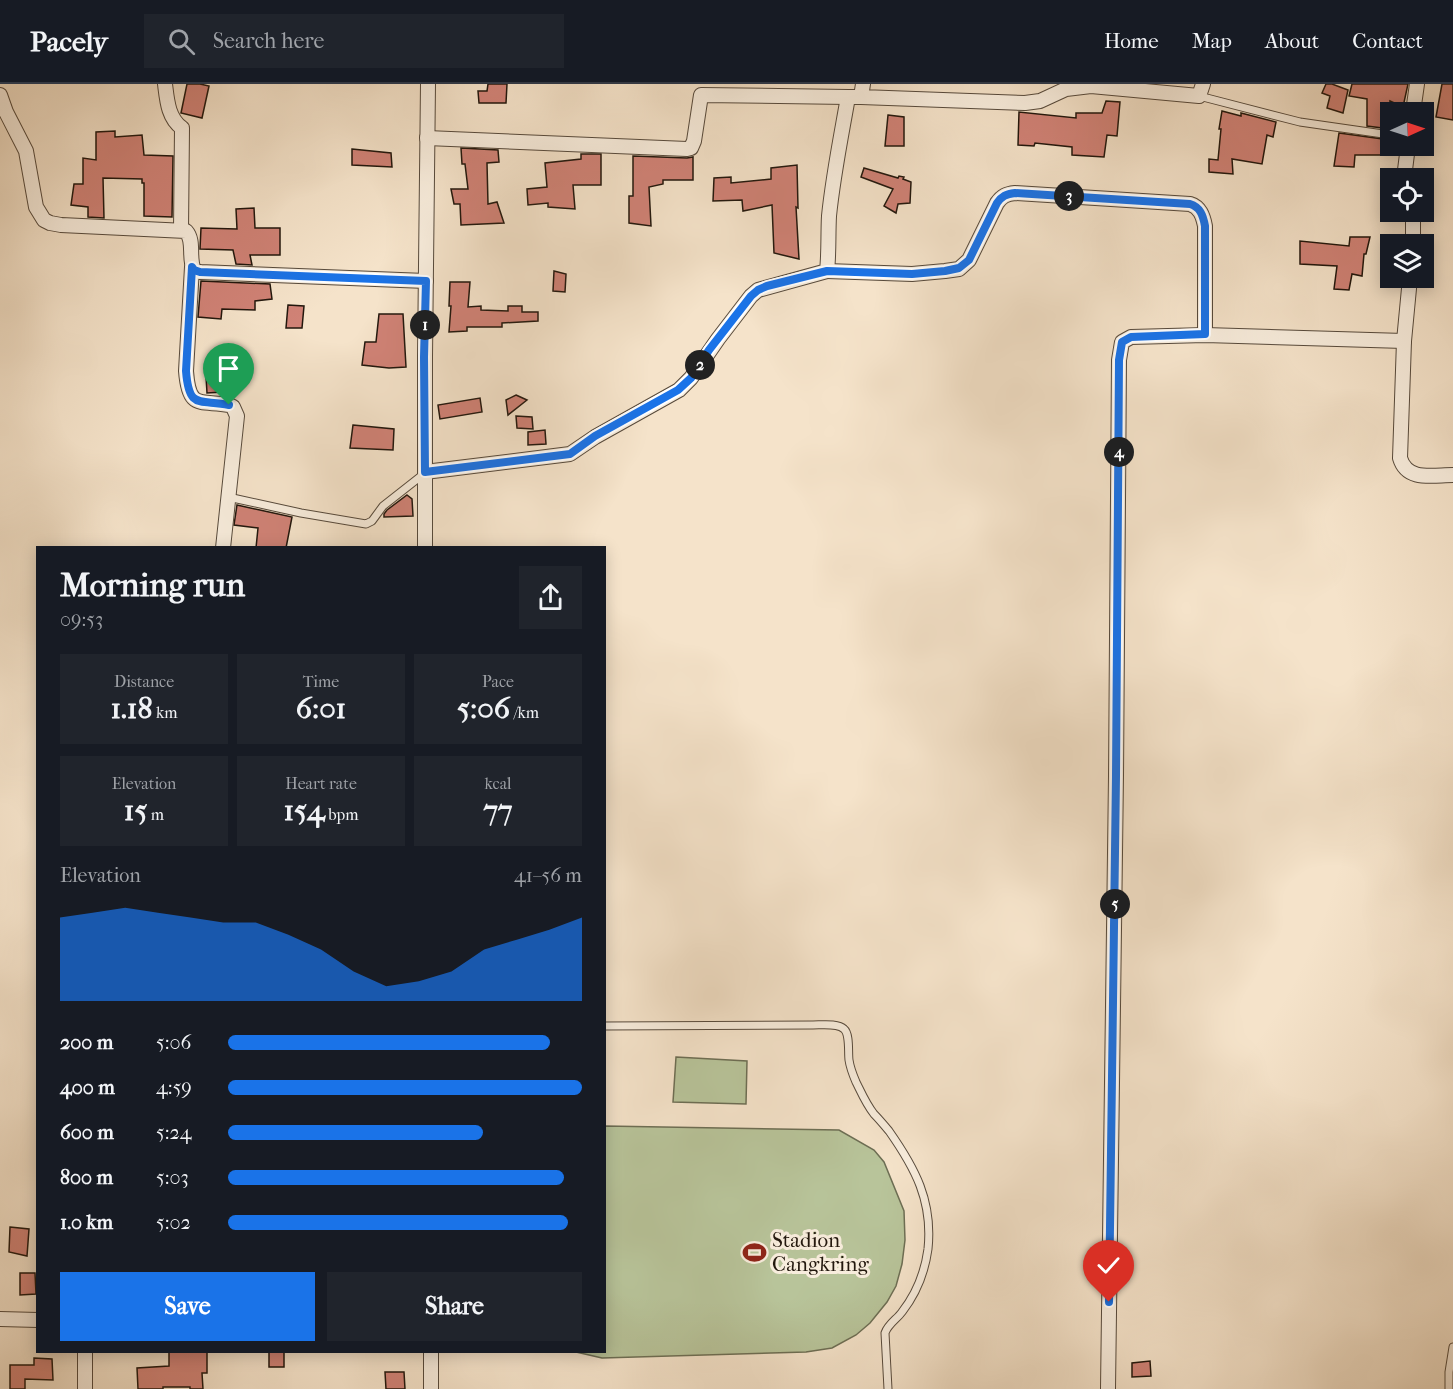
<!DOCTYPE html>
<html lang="en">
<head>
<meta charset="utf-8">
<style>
	body { margin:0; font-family:"IM FELL French Canon",serif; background:#20242c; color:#f1f3f6; height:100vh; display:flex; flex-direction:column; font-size:22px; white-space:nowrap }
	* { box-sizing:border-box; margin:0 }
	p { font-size:20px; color:#9ea1a6 }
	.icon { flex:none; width:33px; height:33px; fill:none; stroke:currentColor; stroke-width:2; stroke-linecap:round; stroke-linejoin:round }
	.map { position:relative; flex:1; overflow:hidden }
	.side { position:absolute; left:36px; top:462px; width:570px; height:807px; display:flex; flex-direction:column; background:#171b24; border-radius:0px; box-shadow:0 3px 15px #0003 }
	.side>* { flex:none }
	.needle { width:39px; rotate:87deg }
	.controls { position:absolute; left:1380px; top:18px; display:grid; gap:12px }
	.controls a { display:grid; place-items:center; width:54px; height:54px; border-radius:0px; background:#171b24; box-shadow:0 3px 15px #0003; font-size:30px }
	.pin { position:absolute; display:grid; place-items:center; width:51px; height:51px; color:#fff; margin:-62px -26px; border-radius:50% 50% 50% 0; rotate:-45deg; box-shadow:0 0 6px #0007 }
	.pin .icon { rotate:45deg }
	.km { position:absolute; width:30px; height:30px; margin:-15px; border-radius:50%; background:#222; color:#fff; font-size:16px; line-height:30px; text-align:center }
	.round { display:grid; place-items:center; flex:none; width:63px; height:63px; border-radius:0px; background:#20242c }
	.head { display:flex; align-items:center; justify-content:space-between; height:102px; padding:0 24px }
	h1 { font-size:33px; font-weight:800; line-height:45px }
	.stats { display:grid; grid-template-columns:repeat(3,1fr); gap:9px; height:102px; padding:6px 24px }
	.stats div { display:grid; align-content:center; border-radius:0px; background:#20242c; text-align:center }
	.stats b { font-size:30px; font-weight:800 }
	.stats small { font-size:16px; font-weight:400 }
	.stats p { font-size:16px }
	.chart { height:168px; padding:12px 24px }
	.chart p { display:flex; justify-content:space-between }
	.chart svg { width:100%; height:108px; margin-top:6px; fill:#1a73e8; opacity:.7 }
	.primary-button { display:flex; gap:12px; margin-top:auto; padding:12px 24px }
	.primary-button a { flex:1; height:69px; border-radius:0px; background:#1a73e8; color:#fff; font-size:24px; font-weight:800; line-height:69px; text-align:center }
	.primary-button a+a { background:#20242c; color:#f1f3f6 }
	ul { padding:0 24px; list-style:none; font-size:20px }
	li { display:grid; grid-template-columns:96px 72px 1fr; align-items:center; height:45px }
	li i { height:15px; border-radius:8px; background:#1a73e8 }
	header { display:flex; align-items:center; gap:36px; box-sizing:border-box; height:84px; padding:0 30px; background:#171b24; border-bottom:2px solid #363941 }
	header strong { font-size:28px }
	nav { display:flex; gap:33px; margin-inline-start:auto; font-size:21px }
	.search { width:420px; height:54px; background:#20242c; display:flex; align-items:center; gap:15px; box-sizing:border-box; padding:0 21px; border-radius:0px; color:#9ea1a6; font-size:22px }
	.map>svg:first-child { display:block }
	.green { fill:#b8c49a; stroke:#6d6e54; stroke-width:1.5 }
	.building { fill:#d08276; stroke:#22170d; stroke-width:1.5 }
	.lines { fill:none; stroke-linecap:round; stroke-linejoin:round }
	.service-casing { stroke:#574a3c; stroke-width:9 }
	.minor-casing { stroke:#574a3c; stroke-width:16 }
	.service { stroke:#f8eddd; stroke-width:7 }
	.minor { stroke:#f8eddd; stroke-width:14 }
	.route-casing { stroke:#fff; stroke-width:12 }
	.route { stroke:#1a73e8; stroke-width:8 }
	.labels { text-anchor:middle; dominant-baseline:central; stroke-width:6; stroke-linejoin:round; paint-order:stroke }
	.poi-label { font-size:21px; fill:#22170d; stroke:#f8eddd; text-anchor:start }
</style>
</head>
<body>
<header>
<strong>Pacely</strong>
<div class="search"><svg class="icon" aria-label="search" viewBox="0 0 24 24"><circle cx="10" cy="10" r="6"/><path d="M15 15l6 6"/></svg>Search here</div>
<nav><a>Home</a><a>Map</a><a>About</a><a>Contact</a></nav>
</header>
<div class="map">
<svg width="1453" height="1305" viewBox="0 0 1453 1305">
	<rect width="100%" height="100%" fill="#f5e3ca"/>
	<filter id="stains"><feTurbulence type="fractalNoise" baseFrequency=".00333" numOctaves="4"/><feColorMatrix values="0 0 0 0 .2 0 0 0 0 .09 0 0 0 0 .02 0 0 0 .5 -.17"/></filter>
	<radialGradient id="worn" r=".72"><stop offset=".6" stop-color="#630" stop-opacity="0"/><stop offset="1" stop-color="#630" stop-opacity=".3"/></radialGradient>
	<g class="green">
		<path d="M676,973L747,977L746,1020L673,1018Z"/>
		<path d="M605,1042L839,1046L874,1066L884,1078L904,1127L905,1156L902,1180L896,1202L887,1218L870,1239L856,1251L832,1264L806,1268L602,1274L576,1268H604Z"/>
	</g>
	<g class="building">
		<path d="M187,0H200L209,2L202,34L181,29Z"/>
		<path d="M488,0H507L506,19H479L478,7H487Z"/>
		<path d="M1326,0H1332L1348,6L1343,29L1327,24L1330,12L1322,9Z"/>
		<path d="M1352,0H1408L1403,23L1390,17V45L1367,42V15L1349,12Z"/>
		<path d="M1442,0H1453V36L1436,33Z"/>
		<path d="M1106,17L1120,18L1117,52L1107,51L1104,73L1072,71V63L1035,59L1034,62L1018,61L1019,28L1076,34V29H1102Z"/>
		<path d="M1222,27L1241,32V29L1276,38L1273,53L1267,51L1262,80L1232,75L1233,90L1209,88V75L1218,76L1221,45H1219Z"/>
		<path d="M888,31L904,33V62H885Z"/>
		<path d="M115,47V53L142,51L144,71L173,72L172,133L144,132V99H142V95L103,94L104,134L88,133V123L71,121L74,100H83V74L96,76V48Z"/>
		<path d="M1339,49L1390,56V71H1355L1354,83L1334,82Z"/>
		<path d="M461,64L498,66L499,78L487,79L488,120L497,118L504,139L461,141L460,120H454L451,105H468L465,80H462Z"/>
		<path d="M352,65L391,69L392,83L352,81Z"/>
		<path d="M581,70H601V101H573L575,125L548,123V119L528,121L527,105L547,103L545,79L581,75Z"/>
		<path d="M633,72L687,74L693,73V96H663V100L649,103L651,142L629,139V112H633Z"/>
		<path d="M797,81L798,124L796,123L799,175L774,169L772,121L743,127L742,116L713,117L714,94L731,93V99L771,95V84Z"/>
		<path d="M864,84L898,94L899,92L904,93L903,95L911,98L910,119L898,120L896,129L884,122L893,105L861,93Z"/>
		<path d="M254,124L255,144H280V171H250L252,181L236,180L233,166L200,165L201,144L237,145L236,125Z"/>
		<path d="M1350,153H1370L1366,170H1364L1362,192L1352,190L1349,206L1334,205L1337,182L1300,180V157L1349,162Z"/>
		<path d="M554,187L566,190L565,208L553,207Z"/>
		<path d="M201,197L270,200L272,215L255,217V226L222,225L221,235L198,233Z"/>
		<path d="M450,198H470L468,223L481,222V226L508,227V222H522V228H538V237L502,239V243H467V247L449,248L451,222H449Z"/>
		<path d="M288,221L304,222L302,244H286Z"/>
		<path d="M379,230H403L406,283L389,284L362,281L365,258H376Z"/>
		<path d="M238,290L239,307L207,309L206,292Z"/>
		<path d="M516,311L527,316L508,331L506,316Z"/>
		<path d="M480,314L482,328L440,335L438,321Z"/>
		<path d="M516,332L532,333L533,345L517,344Z"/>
		<path d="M353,341L394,345L393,366L350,364Z"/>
		<path d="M545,346L546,360L528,361V348Z"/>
		<path d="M407,411L412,415L413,432L384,433V430L387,426Z"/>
		<path d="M237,421L292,433L286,464H256L258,444L234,441Z"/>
		<path d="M10,1143L29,1145L27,1172L9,1168Z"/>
		<path d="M20,1189H35L36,1210L20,1211Z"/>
		<path d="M169,1268H207V1289H202L203,1305H190V1303H163V1305H138L137,1284L169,1282Z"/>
		<rect x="269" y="1268" width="15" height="15"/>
		<path d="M34,1274L52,1275L53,1296L25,1295V1305H10V1281H34Z"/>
		<path d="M1150,1277L1151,1292L1132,1293V1279Z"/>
		<path d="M385,1288H404L405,1305H386Z"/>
	</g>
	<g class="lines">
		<defs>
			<g id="service">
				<path d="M1199,12L1300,38L1390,51"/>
				<path d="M228,413L301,429L366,440L372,437L383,422L425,389"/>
				<path d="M604,942L813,941C822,941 838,939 844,945C850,950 848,968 849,976C850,983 853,991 856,998C861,1008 866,1020 874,1030C879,1035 884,1041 889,1047C915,1084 933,1117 928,1165C925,1187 916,1210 902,1228C897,1235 888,1240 885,1249L888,1305"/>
				<path d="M1449,1305V1288L1453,1263"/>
			</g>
			<g id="minor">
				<path d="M165,0C167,16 168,34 182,44L181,146"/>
				<path d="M863,0L861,13L1025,19L1040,17L1066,5L1091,2L1199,12L1203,0"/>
				<path d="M0,11L6,28L26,67L36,123L44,136L50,139L61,141L186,147C195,157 188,174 194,186L200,188L426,197"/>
				<path d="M1413,28L1417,0"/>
				<path d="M427,54L687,65L691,64L694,57L701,11L848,13"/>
				<path d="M1404,94L1408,62"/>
				<path d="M1411,128L1413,133V160"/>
				<path d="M192,183L186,287C189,326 199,316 229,321L233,323L237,332L223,464"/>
				<path d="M827,187L912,190L945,187L959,185L969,176L997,119C1002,112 1006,110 1015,109L1190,120C1200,123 1203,132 1205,142V251"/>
				<path d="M1410,194L1404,257L1400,374C1407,398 1433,391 1453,391"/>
				<path d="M425,388L570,370L595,353L679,306L691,294L718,255L751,212L758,206L827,187C829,169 828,150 829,132C833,92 841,53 848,13H861"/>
				<path d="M425,464V273L428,0"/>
				<path d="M0,1235L38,1236"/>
				<path d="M85,1305V1268"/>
				<path d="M431,1305V1268"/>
				<path d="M1108,1305L1116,692L1119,276L1122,258L1131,253L1205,251L1404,257"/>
			</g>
		</defs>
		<use href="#service" class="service-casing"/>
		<use href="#minor" class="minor-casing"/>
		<use href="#service" class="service"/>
		<use href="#minor" class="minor"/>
	</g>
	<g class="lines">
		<defs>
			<path id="route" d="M229,321C199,315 189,326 186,287L192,183L194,186L200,188L426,197L424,273L425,388L570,370L595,352L678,306L691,294L709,266L751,212L758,206L767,202L827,187L912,190L945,187L959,184L969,176L997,119C1002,112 1006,110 1015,109L1190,120C1200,123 1203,131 1205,142V250L1131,253L1122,258L1119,276L1116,692L1109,1218"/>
		</defs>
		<use href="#route" class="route-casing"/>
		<use href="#route" class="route"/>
	</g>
	<defs>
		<symbol id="stadium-bare" viewBox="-9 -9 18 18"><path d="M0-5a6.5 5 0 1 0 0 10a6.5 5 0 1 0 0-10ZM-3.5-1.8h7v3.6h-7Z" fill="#8f2418" stroke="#f8eddd" stroke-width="2.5" paint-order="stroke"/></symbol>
	</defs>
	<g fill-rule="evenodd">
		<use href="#stadium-bare" x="738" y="1152" width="33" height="33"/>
	</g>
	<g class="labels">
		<g class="poi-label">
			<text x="772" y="1156">Stadion<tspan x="772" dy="24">Cangkring</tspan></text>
		</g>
	</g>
	<rect width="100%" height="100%" filter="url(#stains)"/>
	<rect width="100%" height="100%" fill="url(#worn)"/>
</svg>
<div class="controls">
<a><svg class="needle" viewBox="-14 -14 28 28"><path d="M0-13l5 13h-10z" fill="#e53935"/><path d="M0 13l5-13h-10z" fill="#9ea1a6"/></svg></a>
<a><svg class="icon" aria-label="locate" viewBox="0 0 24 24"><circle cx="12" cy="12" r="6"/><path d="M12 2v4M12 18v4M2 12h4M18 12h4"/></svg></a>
<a><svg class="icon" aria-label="layers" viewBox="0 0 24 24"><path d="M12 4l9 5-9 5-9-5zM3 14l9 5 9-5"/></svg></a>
</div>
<div class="pin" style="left:229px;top:321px;background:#1e9e55"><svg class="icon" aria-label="arrive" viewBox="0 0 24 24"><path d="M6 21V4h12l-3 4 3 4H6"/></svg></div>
<div class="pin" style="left:1109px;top:1218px;background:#d93025"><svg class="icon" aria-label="check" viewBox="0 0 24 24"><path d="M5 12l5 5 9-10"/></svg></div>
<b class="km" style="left:425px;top:241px">1</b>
<b class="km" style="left:700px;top:281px">2</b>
<b class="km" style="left:1069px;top:112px">3</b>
<b class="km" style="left:1119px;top:368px">4</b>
<b class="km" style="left:1115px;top:820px">5</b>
<section class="side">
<div class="head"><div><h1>Morning run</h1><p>09:53</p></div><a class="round"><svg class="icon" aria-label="share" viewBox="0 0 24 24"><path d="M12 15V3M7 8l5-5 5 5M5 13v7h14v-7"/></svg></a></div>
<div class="stats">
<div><p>Distance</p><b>1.18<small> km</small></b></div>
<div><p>Time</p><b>6:01</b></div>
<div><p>Pace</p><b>5:06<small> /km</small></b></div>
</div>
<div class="stats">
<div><p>Elevation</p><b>15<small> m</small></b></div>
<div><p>Heart rate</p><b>154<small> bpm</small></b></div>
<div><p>kcal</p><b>77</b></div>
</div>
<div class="chart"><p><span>Elevation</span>41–56 m</p>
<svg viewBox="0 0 160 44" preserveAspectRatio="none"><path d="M0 44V10L10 8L20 6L30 8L40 10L50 12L60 12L70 17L80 23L90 32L100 38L110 36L120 32L130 23L140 19L150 15L160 10V44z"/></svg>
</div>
<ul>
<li><b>200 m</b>5:06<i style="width:91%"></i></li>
<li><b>400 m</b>4:59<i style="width:100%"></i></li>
<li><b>600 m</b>5:24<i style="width:72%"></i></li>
<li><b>800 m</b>5:03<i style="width:95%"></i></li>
<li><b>1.0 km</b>5:02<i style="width:96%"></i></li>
</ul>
<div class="primary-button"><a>Save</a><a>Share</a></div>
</section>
</div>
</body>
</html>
